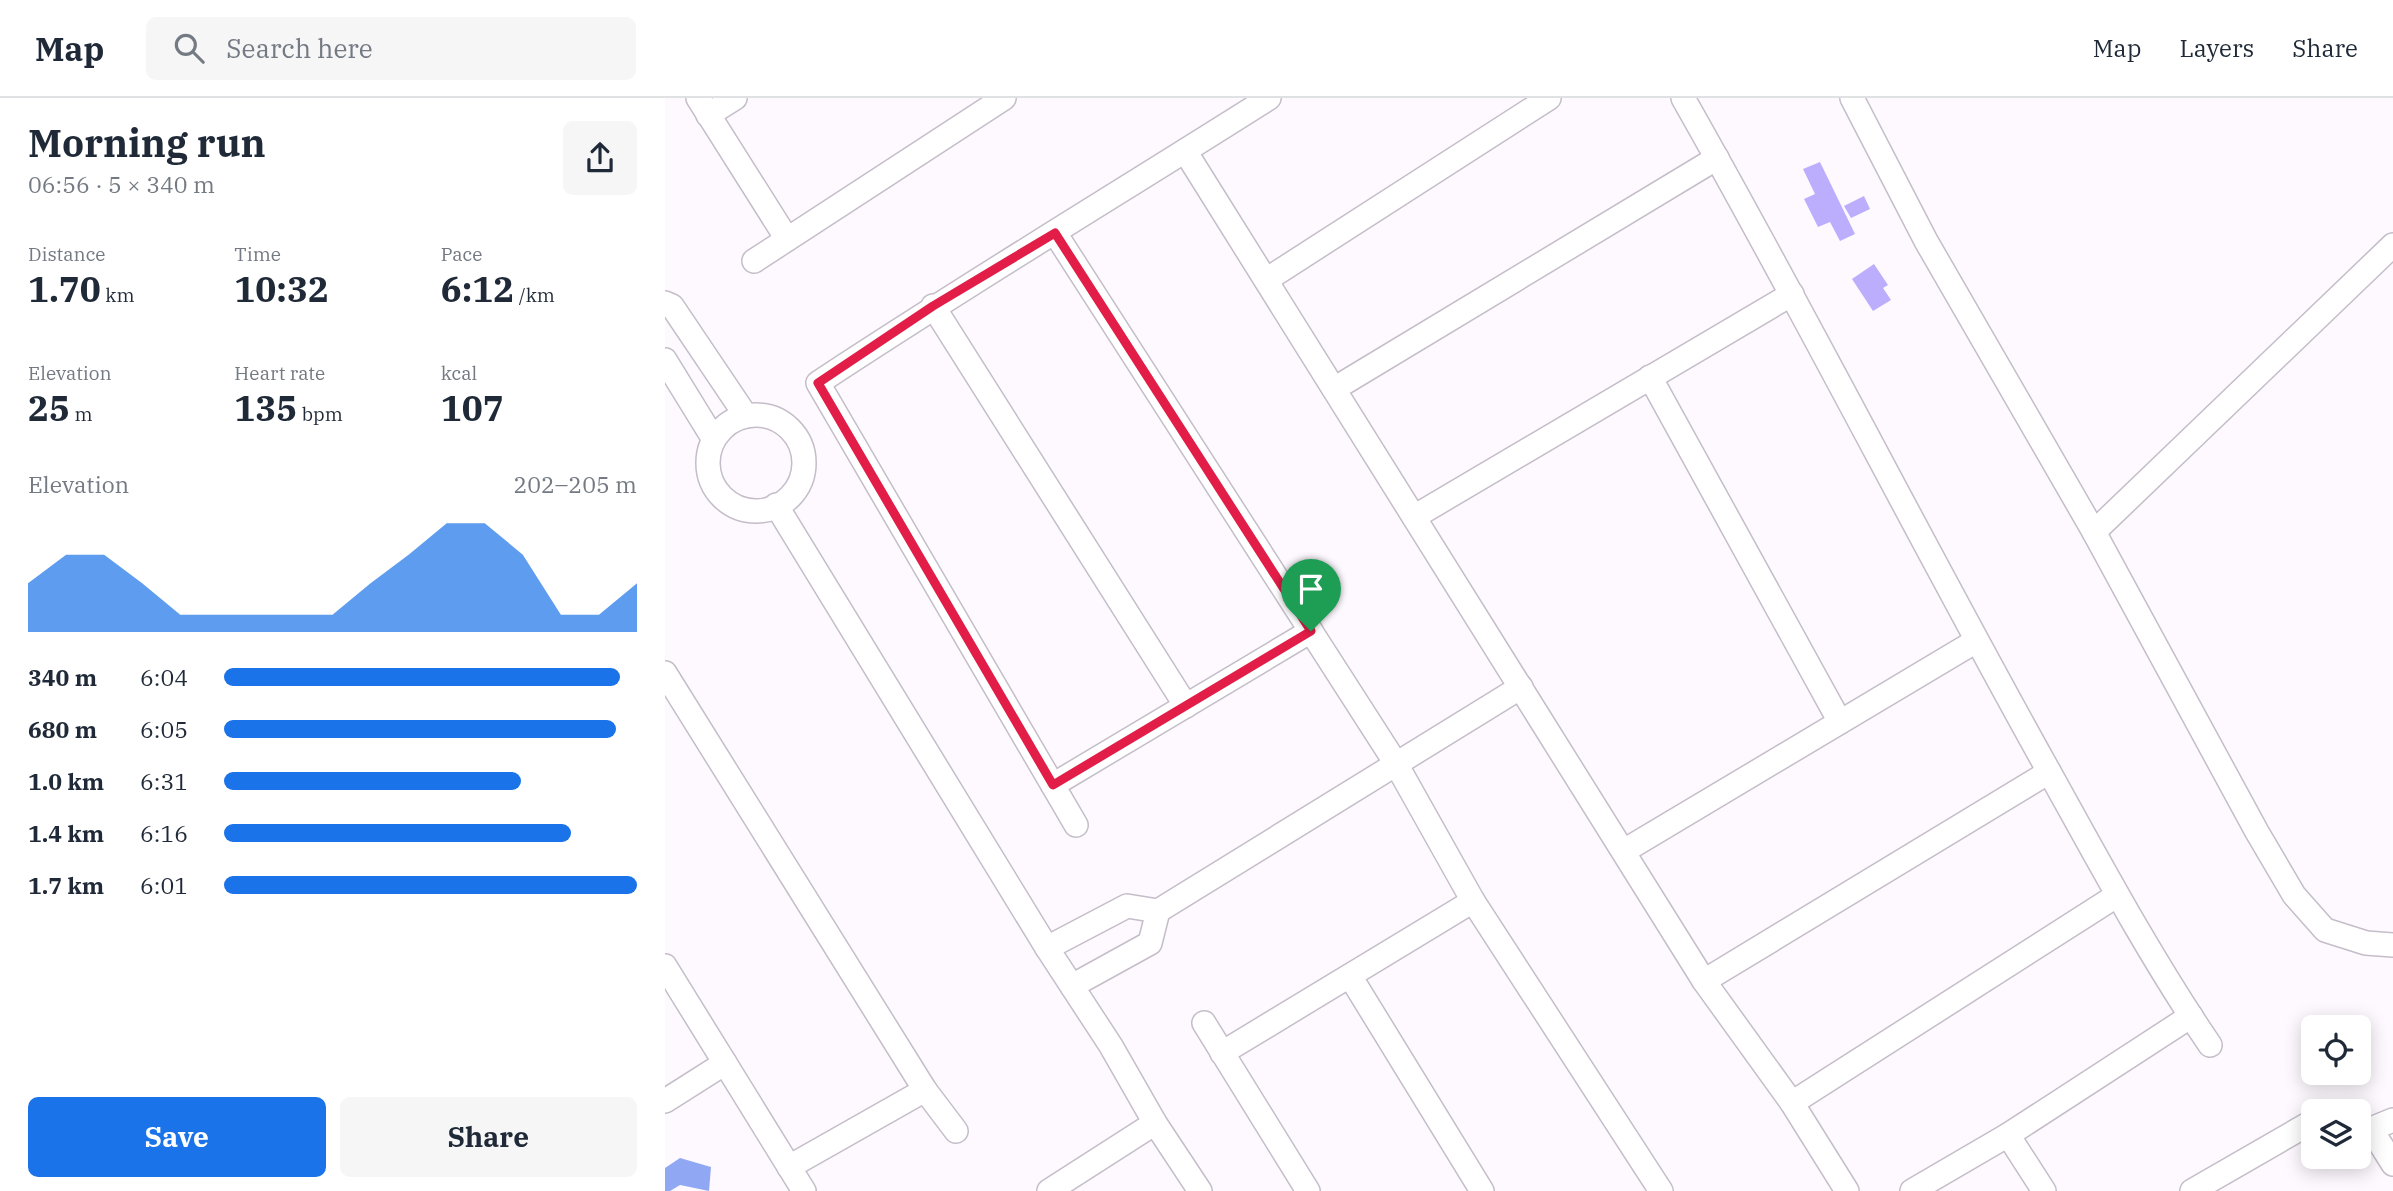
<!DOCTYPE html>
<html lang="en">
<head>
<meta charset="utf-8">
<style>
	body { margin:0; font-family:"IBM Plex Serif",serif; background:#f6f6f7; color:#1f2937; height:100vh; display:flex; flex-direction:column; font-size:26px; white-space:nowrap }
	* { box-sizing:border-box; margin:0 }
	p { font-size:23px; color:#747a83 }
	.icon { flex:none; width:38px; height:38px; fill:none; stroke:currentColor; stroke-width:2; stroke-linecap:round; stroke-linejoin:round }
	.map { position:relative; flex:1; overflow:hidden }
	.details { display:flex; flex-direction:column; background:#fff; width:665px }
	.details>* { flex:none }
	.buttons { position:absolute; left:1636px; top:917px; display:grid; gap:14px }
	.buttons a { display:grid; place-items:center; width:70px; height:70px; border-radius:10px; background:#fff; box-shadow:0 4px 18px #0003; font-size:35px }
	.pin { position:absolute; display:grid; place-items:center; width:60px; height:60px; color:#fff; margin:-72px -30px; border-radius:50% 50% 50% 0; rotate:-45deg; box-shadow:0 0 7px #0007 }
	.pin .icon { rotate:45deg }
	.round { display:grid; place-items:center; flex:none; width:74px; height:74px; border-radius:10px; background:#f6f6f7 }
	.overview { display:flex; align-items:center; justify-content:space-between; height:119px; padding:0 28px }
	h1 { font-size:38px; font-weight:700; line-height:52px }
	.metrics { display:grid; grid-template-columns:repeat(3,1fr); gap:10px; height:119px; padding:7px 28px }
	.metrics div { display:grid; align-content:center }
	.metrics b { font-size:35px; font-weight:700 }
	.metrics small { font-size:19px; font-weight:400 }
	.metrics p { font-size:19px }
	.chart { height:196px; padding:14px 28px }
	.chart p { display:flex; justify-content:space-between }
	.chart svg { width:100%; height:126px; margin-top:7px; fill:#1a73e8; opacity:.7 }
	.action { display:flex; gap:14px; margin-top:auto; padding:14px 28px }
	.action a { flex:1; height:80px; border-radius:10px; background:#1a73e8; color:#fff; font-size:28px; font-weight:700; line-height:80px; text-align:center }
	.action a+a { background:#f6f6f7; color:#1f2937 }
	ul { padding:0 28px; list-style:none; font-size:23px }
	li { display:grid; grid-template-columns:112px 84px 1fr; align-items:center; height:52px }
	li i { height:18px; border-radius:9px; background:#1a73e8 }
	header { display:flex; align-items:center; gap:42px; box-sizing:border-box; height:98px; padding:0 35px; background:#fff; border-bottom:2px solid #e0e1e3 }
	header strong { font-size:33px }
	nav { display:flex; gap:38px; margin-inline-start:auto; font-size:24px }
	.search { width:490px; height:63px; background:#f6f6f7; display:flex; align-items:center; gap:18px; box-sizing:border-box; padding:0 24px; border-radius:10px; color:#747a83; font-size:26px }
	main { display:flex; flex:1; min-height:0 }
	.map>svg:first-child { display:block }
	.water { fill:#90a7f3 }
	.building { fill:#bdadfd }
	.lines { fill:none; stroke-linecap:round; stroke-linejoin:round }
	.street-casing { stroke:#c5bdc9; stroke-width:26 }
	.street { stroke:#fff; stroke-width:23 }
	.route-casing { stroke:#fff; stroke-width:14 }
	.route { stroke:#e11d48; stroke-width:9 }
</style>
</head>
<body>
<header>
<strong>Map</strong>
<div class="search"><svg class="icon" aria-label="search" viewBox="0 0 24 24"><circle cx="10" cy="10" r="6"/><path d="M15 15l6 6"/></svg>Search here</div>
<nav><a>Map</a><a>Layers</a><a>Share</a></nav>
</header>
<main>
<section class="details">
<div class="overview"><div><h1>Morning run</h1><p>06:56 · 5 × 340 m</p></div><a class="round"><svg class="icon" aria-label="share" viewBox="0 0 24 24"><path d="M12 15V3M7 8l5-5 5 5M5 13v7h14v-7"/></svg></a></div>
<div class="metrics">
<div><p>Distance</p><b>1.70<small> km</small></b></div>
<div><p>Time</p><b>10:32</b></div>
<div><p>Pace</p><b>6:12<small> /km</small></b></div>
</div>
<div class="metrics">
<div><p>Elevation</p><b>25<small> m</small></b></div>
<div><p>Heart rate</p><b>135<small> bpm</small></b></div>
<div><p>kcal</p><b>107</b></div>
</div>
<div class="chart"><p><span>Elevation</span>202–205 m</p>
<svg viewBox="0 0 160 44" preserveAspectRatio="none"><path d="M0 44V27L10 17L20 17L30 27L40 38L50 38L60 38L70 38L80 38L90 27L100 17L110 6L120 6L130 17L140 38L150 38L160 27V44z"/></svg>
</div>
<ul>
<li><b>340 m</b>6:04<i style="width:96%"></i></li>
<li><b>680 m</b>6:05<i style="width:95%"></i></li>
<li><b>1.0 km</b>6:31<i style="width:72%"></i></li>
<li><b>1.4 km</b>6:16<i style="width:84%"></i></li>
<li><b>1.7 km</b>6:01<i style="width:100%"></i></li>
</ul>
<div class="action"><a>Save</a><a>Share</a></div>
</section>
<div class="map">
<svg width="1728" height="1093" viewBox="0 0 1728 1093">
	<rect width="100%" height="100%" fill="#fdf9fe"/>
	<path class="water" d="M15,1060L46,1069L44,1093L15,1087L5,1093H0V1070Z"/>
	<g class="building">
		<path d="M1155,64L1190,136L1175,143L1165,124L1153,129L1139,101L1150,96L1138,71Z"/>
		<path d="M1199,98L1205,111L1186,120L1179,108Z"/>
		<path d="M1209,166L1223,187L1218,190L1226,202L1208,213L1187,181Z"/>
	</g>
	<g class="lines">
		<defs>
			<g id="street">
				<path d="M33,0L122,141"/>
				<path d="M1018,0C1142,218 1255,442 1377,661C1431,758 1483,856 1545,947"/>
				<path d="M1187,0L1261,143L1429,434L1592,734L1629,797L1660,832L1701,845L1728,847"/>
				<path d="M43,17L70,0"/>
				<path d="M520,53L1039,883L1127,1005L1182,1093"/>
				<path d="M390,135L730,664L808,803L996,1093"/>
				<path d="M89,163L339,0"/>
				<path d="M601,182L884,0"/>
				<path d="M0,205L7,208L81,318"/>
				<path d="M268,208L521,608"/>
				<path d="M0,262L48,340"/>
				<path d="M985,279L1175,624"/>
				<path d="M669,291L1052,60"/>
				<circle cx="91" cy="365" r="48"/>
				<path d="M111,407L382,850L446,948L490,1025L535,1093"/>
				<path d="M749,419L1127,196"/>
				<path d="M1429,434L1728,147"/>
				<path d="M0,575L260,992L291,1033"/>
				<path d="M388,687L646,533"/>
				<path d="M411,727L153,285C301,187 454,95 604,0"/>
				<path d="M959,753L1311,543"/>
				<path d="M382,850L462,808L493,813L856,589"/>
				<path d="M0,868L139,1093"/>
				<path d="M685,878L817,1093"/>
				<path d="M1039,883L1384,674"/>
				<path d="M407,888L485,845L493,813"/>
				<path d="M539,925L643,1093"/>
				<path d="M557,955L808,803"/>
				<path d="M0,1003L60,965"/>
				<path d="M1127,1005L1451,798"/>
				<path d="M1694,1030L1706,1031L1728,1066"/>
				<path d="M1706,1031L1728,1022"/>
				<path d="M1343,1037L1379,1093"/>
				<path d="M124,1069L260,992"/>
				<path d="M384,1093L490,1025"/>
				<path d="M1247,1093L1343,1037L1526,918"/>
				<path d="M1527,1093L1645,1025L1648,1026"/>
			</g>
		</defs>
		<use href="#street" class="street-casing"/>
		<use href="#street" class="street"/>
	</g>
	<g class="lines">
		<defs>
			<path id="route" d="M390,135L646,533L388,687L153,285L268,208Z"/>
		</defs>
		<use href="#route" class="route-casing"/>
		<use href="#route" class="route"/>
	</g>
</svg>
<div class="buttons">
<a><svg class="icon" aria-label="locate" viewBox="0 0 24 24"><circle cx="12" cy="12" r="6"/><path d="M12 2v4M12 18v4M2 12h4M18 12h4"/></svg></a>
<a><svg class="icon" aria-label="layers" viewBox="0 0 24 24"><path d="M12 4l9 5-9 5-9-5zM3 14l9 5 9-5"/></svg></a>
</div>
<div class="pin" style="left:646px;top:533px;background:#1e9e55"><svg class="icon" aria-label="arrive" viewBox="0 0 24 24"><path d="M6 21V4h12l-3 4 3 4H6"/></svg></div>
</div>
</main>
</body>
</html>
